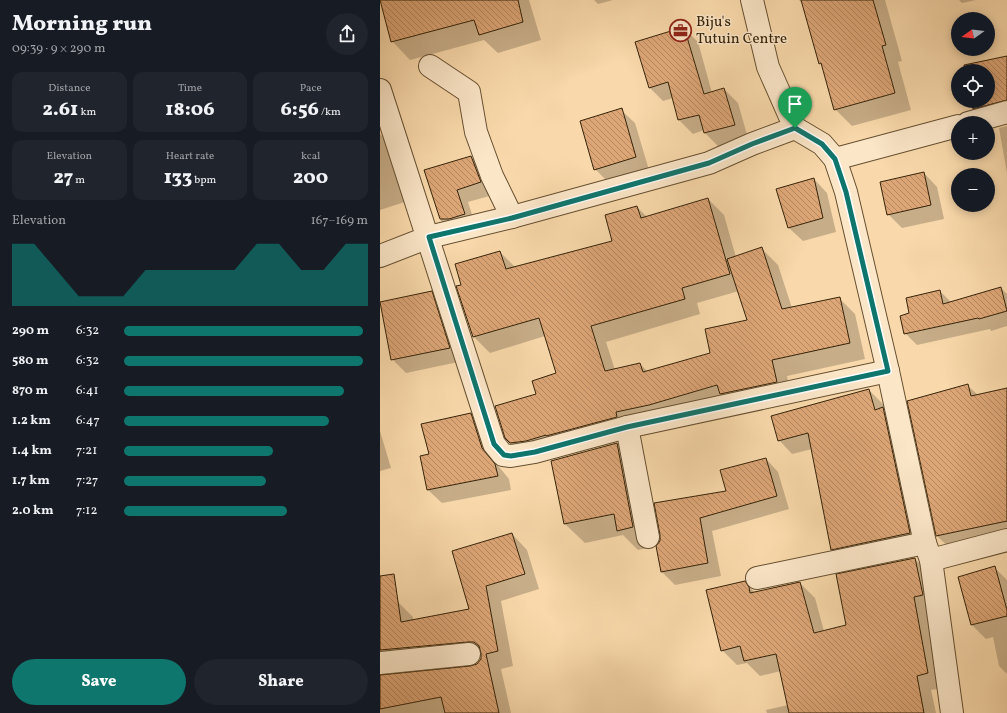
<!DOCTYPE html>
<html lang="en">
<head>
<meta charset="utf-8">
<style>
	body { margin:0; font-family:Vollkorn,serif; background:#20242c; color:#f1f3f6; height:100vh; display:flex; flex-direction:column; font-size:15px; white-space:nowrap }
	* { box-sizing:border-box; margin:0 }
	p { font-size:13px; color:#9ea1a6 }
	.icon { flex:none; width:22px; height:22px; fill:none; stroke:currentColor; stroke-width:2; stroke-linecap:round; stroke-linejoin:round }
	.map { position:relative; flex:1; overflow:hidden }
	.sheet { display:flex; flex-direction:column; background:#171b24; width:380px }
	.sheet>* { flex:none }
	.needle { width:26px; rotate:256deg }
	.buttons { position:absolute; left:571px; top:12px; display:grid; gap:8px }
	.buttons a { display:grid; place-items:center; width:44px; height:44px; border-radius:50%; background:#171b24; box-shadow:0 2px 10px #0003; font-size:20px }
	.pin { position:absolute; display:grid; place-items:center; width:34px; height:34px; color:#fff; margin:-41px -17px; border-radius:50% 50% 50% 0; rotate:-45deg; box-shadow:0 0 4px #0007 }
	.pin .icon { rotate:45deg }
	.round { display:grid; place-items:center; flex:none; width:42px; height:42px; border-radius:21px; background:#20242c }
	.overview { display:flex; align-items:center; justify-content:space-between; height:68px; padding:0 12px }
	h1 { font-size:22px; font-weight:800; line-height:30px }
	.figures { display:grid; grid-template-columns:repeat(3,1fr); gap:6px; height:68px; padding:4px 12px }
	.figures div { display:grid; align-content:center; border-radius:10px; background:#20242c; text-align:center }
	.figures b { font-size:20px; font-weight:800 }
	.figures small { font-size:11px; font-weight:400 }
	.figures p { font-size:11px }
	.chart { height:112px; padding:8px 12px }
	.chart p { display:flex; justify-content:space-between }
	.chart svg { width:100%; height:72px; margin-top:4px; fill:#0f766e; opacity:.7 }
	.action { display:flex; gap:8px; margin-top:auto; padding:8px 12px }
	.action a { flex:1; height:46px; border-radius:24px; background:#0f766e; color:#fff; font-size:16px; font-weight:800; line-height:46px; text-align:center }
	.action a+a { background:#20242c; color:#f1f3f6 }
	ul { padding:0 12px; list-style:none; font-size:13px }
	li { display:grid; grid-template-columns:64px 48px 1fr; align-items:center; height:30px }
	li i { height:10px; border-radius:5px; background:#0f766e }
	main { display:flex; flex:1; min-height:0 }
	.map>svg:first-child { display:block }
	.shadow { fill:#0003; fill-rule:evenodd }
	.building { fill:url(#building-back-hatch); stroke:#352308 }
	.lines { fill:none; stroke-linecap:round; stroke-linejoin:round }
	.street-casing { stroke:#665031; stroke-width:24 }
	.street { stroke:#fbe6c8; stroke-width:22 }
	.route-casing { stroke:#fff; stroke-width:8 }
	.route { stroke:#0f766e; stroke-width:5 }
	.labels { text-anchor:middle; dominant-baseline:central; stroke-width:3; stroke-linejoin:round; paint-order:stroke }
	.poi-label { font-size:15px; fill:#352308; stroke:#fbe6c8; text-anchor:start }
</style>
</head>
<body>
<main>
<section class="sheet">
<div class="overview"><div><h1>Morning run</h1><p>09:39 · 9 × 290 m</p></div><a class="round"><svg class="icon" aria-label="share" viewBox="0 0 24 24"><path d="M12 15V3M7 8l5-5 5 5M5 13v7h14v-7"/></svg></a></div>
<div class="figures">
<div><p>Distance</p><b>2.61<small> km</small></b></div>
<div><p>Time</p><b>18:06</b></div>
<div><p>Pace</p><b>6:56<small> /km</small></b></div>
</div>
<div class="figures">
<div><p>Elevation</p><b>27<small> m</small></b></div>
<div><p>Heart rate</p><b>133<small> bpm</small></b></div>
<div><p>kcal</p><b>200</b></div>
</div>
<div class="chart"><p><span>Elevation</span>167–169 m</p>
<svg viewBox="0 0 160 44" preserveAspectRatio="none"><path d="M0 44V6L10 6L20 22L30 38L40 38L50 38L60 22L70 22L80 22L90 22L100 22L110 6L120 6L130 22L140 22L150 6L160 6V44z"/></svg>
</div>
<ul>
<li><b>290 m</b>6:32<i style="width:98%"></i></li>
<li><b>580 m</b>6:32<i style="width:98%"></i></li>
<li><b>870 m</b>6:41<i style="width:90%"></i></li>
<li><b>1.2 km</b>6:47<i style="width:84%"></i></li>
<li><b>1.4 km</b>7:21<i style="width:61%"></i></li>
<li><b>1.7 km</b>7:27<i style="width:58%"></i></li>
<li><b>2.0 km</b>7:12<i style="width:67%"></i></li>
</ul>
<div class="action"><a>Save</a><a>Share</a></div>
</section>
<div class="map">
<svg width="627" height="713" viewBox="0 0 627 713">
	<defs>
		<pattern id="building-back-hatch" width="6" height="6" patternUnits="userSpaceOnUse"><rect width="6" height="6" fill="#dda677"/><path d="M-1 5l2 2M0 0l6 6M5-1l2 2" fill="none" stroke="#b48760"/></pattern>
	</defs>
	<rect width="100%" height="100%" fill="#f9d9ab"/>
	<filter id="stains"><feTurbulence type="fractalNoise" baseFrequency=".005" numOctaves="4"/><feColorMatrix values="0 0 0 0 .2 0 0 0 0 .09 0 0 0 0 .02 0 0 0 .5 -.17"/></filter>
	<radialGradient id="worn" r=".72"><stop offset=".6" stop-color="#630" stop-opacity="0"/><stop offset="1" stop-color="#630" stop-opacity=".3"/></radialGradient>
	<g class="shadow">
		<path d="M1,0H149L161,40L118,53L104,40L30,60L12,41Z"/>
		<path d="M214,0H233L218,4Z"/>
		<path d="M419,0H505L522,61L518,62L531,110L472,126L455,109L443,67L440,63L423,4Z"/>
		<path d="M579,0H596L582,3Z"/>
		<path d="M304,28L318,42L332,93L344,89L358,103L368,138L339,147L325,133L324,130L313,134L299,120L293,98L283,101L269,87Z"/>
		<path d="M627,58V124L613,128L594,108L592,101H608V71H586Z"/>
		<path d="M241,110L255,123L269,170L229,183L215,169Z"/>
		<path d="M627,126V173L619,128Z"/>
		<path d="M0,134L14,147L31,200L0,210Z"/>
		<path d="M91,157L104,169L113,195L88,202L96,227L74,233L61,221L46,171Z"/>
		<path d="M544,173L557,187L564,219L522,228L508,214Z"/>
		<path d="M434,179L447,193L456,232L423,241L409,228Z"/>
		<path d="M328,199L344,215L356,257L382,249L398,265L412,308L459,298L475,314L485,359L407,376L412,398L146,459L130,443L157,394L178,374L165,336L110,353L94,337L83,286L120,252L136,268L233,242L257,207L267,217ZM359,291L368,320L331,353L268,372L260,364L235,370L226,342L320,314L317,303Z"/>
		<path d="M621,288L627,294V326L611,331L610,329L537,345L525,333L530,314L560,291L571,302Z"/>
		<path d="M51,292L65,306L83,361L26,373L12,359Z"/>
		<path d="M587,385L598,395L627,389V539L573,551L557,536L528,401Z"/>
		<path d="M489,390L503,404L504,410L517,422L543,547L466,563L452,549L432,449L412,454L399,440Z"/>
		<path d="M90,414L104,428L116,463L129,479L131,490L62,503L48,490L50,455L43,424Z"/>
		<path d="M0,431L11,468L0,471Z"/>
		<path d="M237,444L256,463L272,547L258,550L243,535L205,543L185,524Z"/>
		<path d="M386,459L398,472L409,509L332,531L341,576L295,585L282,572L277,547L347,492Z"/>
		<path d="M132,534L147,550L159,589L121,601L133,666L121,669L131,713H0V676L90,667L97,665L102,657L14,665L7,668L4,675L0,671V605L18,602L33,617V620L90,610Z"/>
		<path d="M535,559L550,574L563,688L551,690L556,713H387L386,710L408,705L401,671L380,676L367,663L357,665L342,650L365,582L375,593L420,583L435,598L444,631L468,626Z"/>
		<path d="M615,568L627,580V674L619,666L613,637L606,639L592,625L579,578Z"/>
	</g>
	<g class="building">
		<path d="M0,0H138L143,22L99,35L94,20L11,42Z"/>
		<path d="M421,0H493L506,45L502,46L515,93L454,110L441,63L439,64Z"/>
		<path d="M304,27L324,94L344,88L355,125L324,133L319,115L298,120L288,82L269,88L255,42Z"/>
		<path d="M627,56V100L593,109L591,101H608V71H585L584,65Z"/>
		<path d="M242,108L256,157L214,170L200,121Z"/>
		<path d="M91,156L101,182L77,190L85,214L69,219H60L44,170Z"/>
		<path d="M544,172L551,205L507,215L500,182Z"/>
		<path d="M434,178L443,218L408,228L396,189Z"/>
		<path d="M328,198L350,274L302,288L305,299L211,326L225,371L260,363L263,372L330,353L325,329L367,320L347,259L382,247L402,309L460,297L470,343L392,360L397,382L340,394L337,385L269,405L236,412L237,417L166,436V435L146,441L130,443L125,438L115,406L156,394L152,381L176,373L159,318L93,337L76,286L81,285L75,264L120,251L126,269L232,241L225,215L257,206L261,218Z"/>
		<path d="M621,287L627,311L599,319L598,318L524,334L520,316L529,313L526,298L560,290L563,304Z"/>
		<path d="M52,291L70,348L11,360L0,302Z"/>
		<path d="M588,384L591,396L627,388V521L556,536L527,401Z"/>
		<path d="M489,389L495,410L503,407L530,533L451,550L428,433L398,441L391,416Z"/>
		<path d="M91,413L102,448L115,464L118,476L47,490L40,456L49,454L41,424Z"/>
		<path d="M237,443L253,527L237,531L234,514L184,524L171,461Z"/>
		<path d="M386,458L397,496L320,518L328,563L281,572L276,546L280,541V535L274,503L346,491L340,470Z"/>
		<path d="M132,533L145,574L106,586L118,651L106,654L119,713H65L61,697L0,709V675L90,666L97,664L101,659V653L99,646L94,642H88L0,650V576L14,574L21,622L89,609L72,551Z"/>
		<path d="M535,558L543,595L534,597L548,673L537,676L544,713H409L396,654L364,661L360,646L341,651L326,590L365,581L369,587L370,593L420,582L434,633L466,625L456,574Z"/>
		<path d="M615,566L627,610V616L591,625L578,577Z"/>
	</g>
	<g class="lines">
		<defs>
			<g id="street">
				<path d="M372,0L388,67L415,128L442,144L455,159L466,192L508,371L545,543L551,560L572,713"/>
				<path d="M50,66L89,92L96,132L112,176L132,217"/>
				<path d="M0,90L114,444L123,455L131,456L155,452L247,427L508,371"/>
				<path d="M588,123L627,112"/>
				<path d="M455,159L578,126"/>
				<path d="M0,256L49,237L132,217L329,163L372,144L415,128"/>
				<path d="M247,427L268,537"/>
				<path d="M551,560L627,540"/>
				<path d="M377,578L545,543"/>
				<path d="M0,663L89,654"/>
			</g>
		</defs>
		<use href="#street" class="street-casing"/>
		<use href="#street" class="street"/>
	</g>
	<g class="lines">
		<defs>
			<path id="route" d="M415,128L442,144L455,159L466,192L508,371L247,427L155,452L131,456L124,455L114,444L49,237L132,218L329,163L372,144Z"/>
		</defs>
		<use href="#route" class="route-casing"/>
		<use href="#route" class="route"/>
	</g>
	<defs>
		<symbol id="office-ring" viewBox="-11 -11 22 22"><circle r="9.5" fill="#fbe6c8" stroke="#8f2418" stroke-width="1.5"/><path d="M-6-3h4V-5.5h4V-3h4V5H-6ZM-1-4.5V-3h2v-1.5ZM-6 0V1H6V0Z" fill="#8f2418"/></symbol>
	</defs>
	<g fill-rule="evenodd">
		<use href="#office-ring" x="288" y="18" width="25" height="25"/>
	</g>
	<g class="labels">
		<g class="poi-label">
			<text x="316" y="22">Biju's<tspan x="316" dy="17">Tutuin Centre</tspan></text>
		</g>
	</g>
	<rect width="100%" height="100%" filter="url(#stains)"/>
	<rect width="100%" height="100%" fill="url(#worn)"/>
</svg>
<div class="buttons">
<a><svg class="needle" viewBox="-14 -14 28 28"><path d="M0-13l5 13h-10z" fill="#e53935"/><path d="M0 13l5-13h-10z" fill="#9ea1a6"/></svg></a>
<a><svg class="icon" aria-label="locate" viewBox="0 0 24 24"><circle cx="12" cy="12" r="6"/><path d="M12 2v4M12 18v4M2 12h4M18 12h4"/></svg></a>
<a>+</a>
<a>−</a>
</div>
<div class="pin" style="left:415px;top:128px;background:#1e9e55"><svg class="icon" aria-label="arrive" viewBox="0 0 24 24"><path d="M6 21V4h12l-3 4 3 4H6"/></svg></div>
</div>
</main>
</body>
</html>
